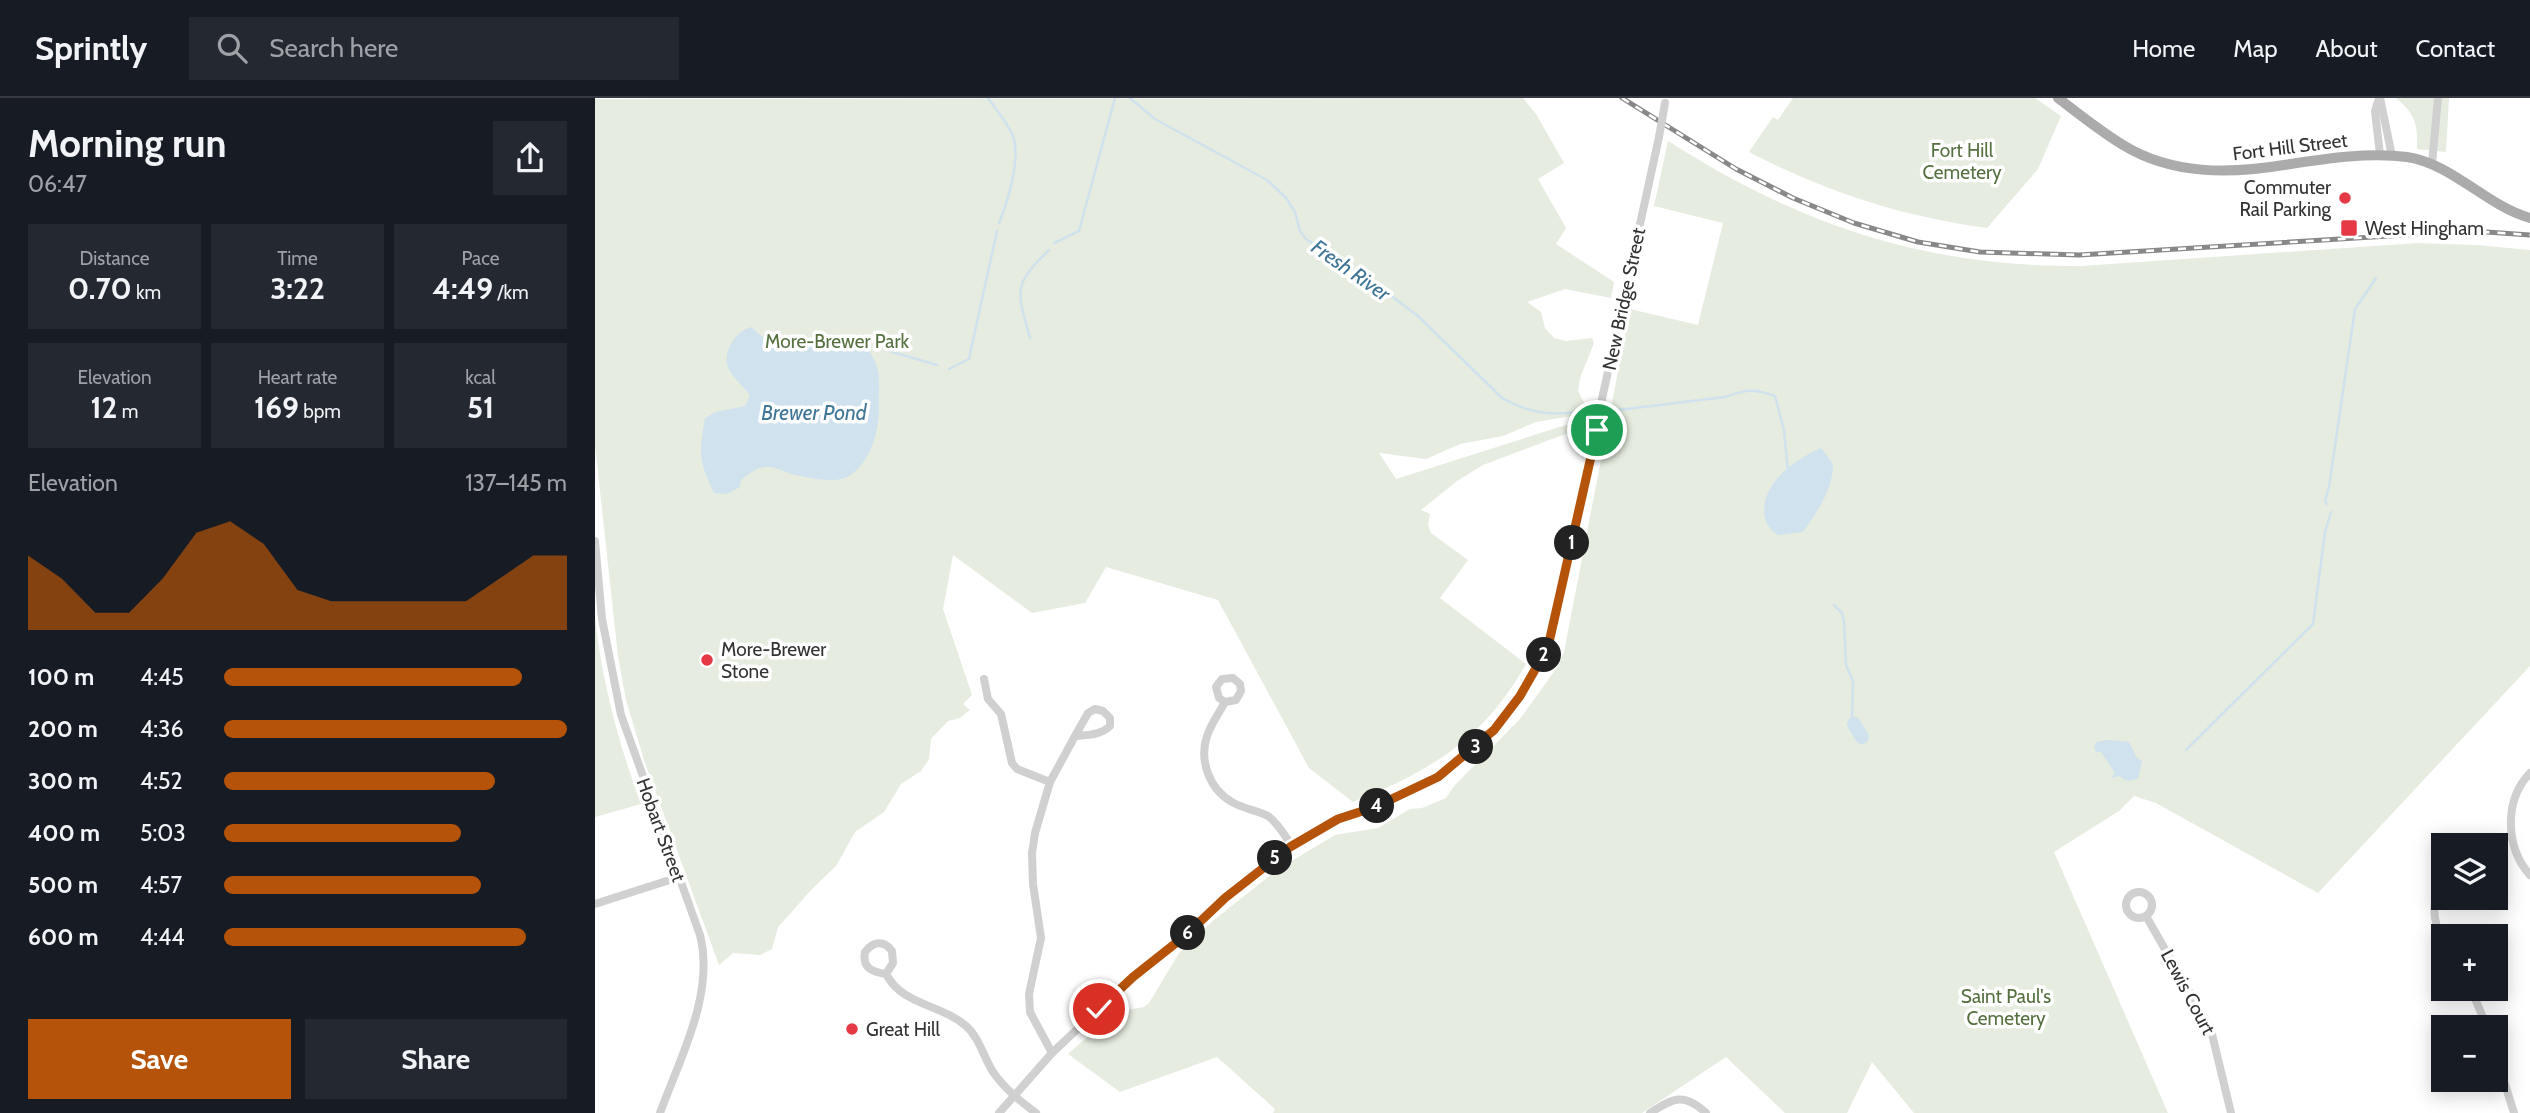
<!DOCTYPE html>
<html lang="en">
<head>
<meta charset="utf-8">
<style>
	body { margin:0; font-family:Cabin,sans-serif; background:#242831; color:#f1f3f6; height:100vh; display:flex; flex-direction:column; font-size:26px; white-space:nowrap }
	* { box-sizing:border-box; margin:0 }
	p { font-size:23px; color:#9ea1a6 }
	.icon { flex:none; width:38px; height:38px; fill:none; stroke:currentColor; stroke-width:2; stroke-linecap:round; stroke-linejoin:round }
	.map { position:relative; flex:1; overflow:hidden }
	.side { display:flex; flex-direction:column; background:#171b24; width:595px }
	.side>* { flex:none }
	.controls { position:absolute; left:1836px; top:735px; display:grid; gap:14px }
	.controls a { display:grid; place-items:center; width:77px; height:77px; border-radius:0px; background:#171b24; box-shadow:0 4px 18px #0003; font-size:35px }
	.pin { position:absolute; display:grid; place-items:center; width:60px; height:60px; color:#fff; margin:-30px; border:4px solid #fff; border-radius:50%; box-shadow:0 2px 7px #0007 }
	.km { position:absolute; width:35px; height:35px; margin:-18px; border-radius:50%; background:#222; color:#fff; font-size:19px; line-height:35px; text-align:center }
	.round { display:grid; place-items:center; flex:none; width:74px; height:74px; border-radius:0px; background:#242831 }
	.head { display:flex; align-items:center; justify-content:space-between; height:119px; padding:0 28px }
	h1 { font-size:38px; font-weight:800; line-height:52px }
	.metrics { display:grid; grid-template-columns:repeat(3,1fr); gap:10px; height:119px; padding:7px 28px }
	.metrics div { display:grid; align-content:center; border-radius:0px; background:#242831; text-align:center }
	.metrics b { font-size:30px; font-weight:800 }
	.metrics small { font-size:19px; font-weight:400 }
	.metrics p { font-size:19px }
	.chart { height:196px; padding:14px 28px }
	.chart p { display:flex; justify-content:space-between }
	.chart svg { width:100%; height:126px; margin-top:7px; fill:#b45309; opacity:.7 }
	.primary-button { display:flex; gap:14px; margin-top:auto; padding:14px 28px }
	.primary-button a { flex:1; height:80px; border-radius:0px; background:#b45309; color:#fff; font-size:28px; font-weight:800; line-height:80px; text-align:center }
	.primary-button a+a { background:#242831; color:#f1f3f6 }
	ul { padding:0 28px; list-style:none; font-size:23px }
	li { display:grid; grid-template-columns:112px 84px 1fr; align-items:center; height:52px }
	li i { height:18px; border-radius:9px; background:#b45309 }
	header { display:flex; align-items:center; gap:42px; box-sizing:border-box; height:98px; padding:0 35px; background:#171b24; border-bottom:2px solid #363941 }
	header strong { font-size:33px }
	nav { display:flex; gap:38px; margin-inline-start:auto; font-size:24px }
	.search { width:490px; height:63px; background:#242831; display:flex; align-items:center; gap:18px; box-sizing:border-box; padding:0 24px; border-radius:0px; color:#9ea1a6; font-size:26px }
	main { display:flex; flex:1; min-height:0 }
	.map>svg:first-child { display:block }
	.green { fill:#e6ecdf }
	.water { fill:#cfe2ee }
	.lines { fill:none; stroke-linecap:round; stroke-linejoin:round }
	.stream { stroke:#cfe2ee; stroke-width:2.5 }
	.river { stroke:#cfe2ee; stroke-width:14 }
	.minor { stroke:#d0d0d0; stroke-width:8 }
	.major { stroke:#ababab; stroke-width:10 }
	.rail-casing { stroke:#888; stroke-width:5 }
	.rail { stroke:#fff; stroke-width:2.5; stroke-dasharray:8; stroke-linecap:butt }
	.minor-bridge { stroke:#d0d0d0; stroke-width:8 }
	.route-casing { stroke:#fff; stroke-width:14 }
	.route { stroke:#b45309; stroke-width:9 }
	.poi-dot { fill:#e63946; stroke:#fff; stroke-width:2.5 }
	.labels { text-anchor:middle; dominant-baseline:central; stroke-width:7; stroke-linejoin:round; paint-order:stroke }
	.street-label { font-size:19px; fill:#333; stroke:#fff }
	.park-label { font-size:19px; fill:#56703f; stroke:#fff }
	.poi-label { font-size:19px; fill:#333; stroke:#fff; text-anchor:start }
	.water-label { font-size:21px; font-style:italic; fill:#3f7597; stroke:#fff }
</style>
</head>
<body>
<header>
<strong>Sprintly</strong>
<div class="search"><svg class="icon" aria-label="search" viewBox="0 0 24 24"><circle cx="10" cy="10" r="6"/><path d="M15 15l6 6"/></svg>Search here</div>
<nav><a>Home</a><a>Map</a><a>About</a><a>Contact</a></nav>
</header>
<main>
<section class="side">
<div class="head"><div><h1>Morning run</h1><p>06:47</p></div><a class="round"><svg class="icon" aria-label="share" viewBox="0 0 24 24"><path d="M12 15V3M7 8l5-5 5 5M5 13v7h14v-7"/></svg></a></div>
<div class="metrics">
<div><p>Distance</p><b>0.70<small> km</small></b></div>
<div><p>Time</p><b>3:22</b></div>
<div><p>Pace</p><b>4:49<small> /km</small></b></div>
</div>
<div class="metrics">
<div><p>Elevation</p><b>12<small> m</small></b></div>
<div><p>Heart rate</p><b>169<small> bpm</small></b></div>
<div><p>kcal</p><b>51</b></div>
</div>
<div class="chart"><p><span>Elevation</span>137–145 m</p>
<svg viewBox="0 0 160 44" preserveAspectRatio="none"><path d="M0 44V18L10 26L20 38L30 38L40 26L50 10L60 6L70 14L80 30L90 34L100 34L110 34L120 34L130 34L140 26L150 18L160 18V44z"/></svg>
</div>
<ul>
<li><b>100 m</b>4:45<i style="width:87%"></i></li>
<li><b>200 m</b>4:36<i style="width:100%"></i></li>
<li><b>300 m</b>4:52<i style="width:79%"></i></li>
<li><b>400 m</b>5:03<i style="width:69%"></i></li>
<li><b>500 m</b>4:57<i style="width:75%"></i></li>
<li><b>600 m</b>4:44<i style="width:88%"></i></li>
</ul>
<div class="primary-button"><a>Save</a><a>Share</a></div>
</section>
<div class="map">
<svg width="1935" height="1015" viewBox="0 0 1935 1015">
	<rect width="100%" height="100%" fill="#fff"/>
	<g class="green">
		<path d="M928,0L941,16L969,65L943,81L971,130L961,146L1019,184L1016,200L970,191L932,204L946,214L950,230L959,240L971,243L997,240L999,245L985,280L983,293L991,309L989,316L941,324L908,338L865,346L831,361L784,355L801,381L990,321L989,329L888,367L862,383L826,412L835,416L833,427L836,435L873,462L845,500L931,566C888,642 837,672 758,704L714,670L623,502L511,469L490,505L437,515L358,457L348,511L377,597L368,606L375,612L365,620L353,623L336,641L334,661L326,673L306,686L289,714L260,734L241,768L218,790L183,829L177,851L165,857L138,855L124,867L49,662L31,602L23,558L0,347V1Z"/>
		<path d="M1198,0H1440L1466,18L1443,71L1392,130C1308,119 1229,93 1154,54L1178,19L1183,22Z"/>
		<path d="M1801,0H1854L1851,54L1822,51C1823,25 1820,16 1801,0Z"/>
		<path d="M1073,43C1205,127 1328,169 1486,168L1823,145L1881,147L1935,152V568L1723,795L1561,705L1539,698L1524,713L1459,754L1573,1015H1319L1277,964L1252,1015H1190L1131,959L1047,1015H678L680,1011L622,959L525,994L473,956L521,914L549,909L554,905L584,855L619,822L683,771L740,737L783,730L815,711L827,710L851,700L860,687L925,621L963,568L969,554L1035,211L1103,227L1128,125L1059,108Z"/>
		<path d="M0,519C7,584 23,644 46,706L0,719Z"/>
	</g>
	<g class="water">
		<path d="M156,229L179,249L210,245L229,250L256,243L269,245C289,274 283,278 284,311C284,333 275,365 254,378C242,386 214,380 201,377C191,375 179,367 169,369C160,370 153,377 146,382L145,389L132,396L119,395C103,361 104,357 110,320L121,314L150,308L155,297C142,280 124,271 135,248C140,238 145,233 156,229Z"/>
		<path d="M1226,350L1238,366C1238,392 1222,414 1208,434L1183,437C1176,432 1172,428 1170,420C1163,387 1199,362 1226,350Z"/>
		<path d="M1512,642L1534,644L1542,660L1547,663L1543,680C1536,684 1530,684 1525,678L1516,680L1520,675L1506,654H1501L1499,649L1501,644Z"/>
	</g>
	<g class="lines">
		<g class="stream">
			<path d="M393,0C401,12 413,25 418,38C426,60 413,103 404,125"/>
			<path d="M535,0L560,21L672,82L691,100L700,114L705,133L711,141L779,185L823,218L907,300C935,316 959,318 991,313"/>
			<path d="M459,145L484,133L520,0"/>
			<path d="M435,240C422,192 417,188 454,152"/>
			<path d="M294,253L342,267"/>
			<path d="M354,271L374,261L402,133"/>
			<path d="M1023,312L1130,299C1151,291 1159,291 1180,298L1189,332L1193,373"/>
			<path d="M1732,406L1730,403L1734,389L1760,211L1781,180"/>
			<path d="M1239,507L1247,515L1249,524L1251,567L1258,583L1257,621"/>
			<path d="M1591,652L1718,526L1730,434L1736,414"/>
		</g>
		<path class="river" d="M1259,626L1267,639"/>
		<g class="minor">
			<path d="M1784,0L1780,13L1785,57"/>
			<path d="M1785,0L1797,58"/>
			<path d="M1837,66L1843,0"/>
			<path d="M0,443L7,521L26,617L105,837C120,896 85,960 65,1015"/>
			<path d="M389,581L393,601L406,616L417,665L422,671L455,684"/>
			<path d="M630,604L624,600L621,589L627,581L638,580L645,586L646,593L641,602L630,604C624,615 616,626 612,638C604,662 614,691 637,704C648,711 662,712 673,718C683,725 690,738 697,748"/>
			<path d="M1935,675C1909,702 1910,749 1935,777"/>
			<path d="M1884,747L1916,738"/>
			<path d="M1848,781C1837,804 1836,820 1848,843"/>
			<circle cx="1544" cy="807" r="13"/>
			<path d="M0,806L84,779"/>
			<path d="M1551,818L1616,932L1636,1015"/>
			<path d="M291,876L298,865L297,853C289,842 278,843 270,854C267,870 277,874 291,876C308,908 346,906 371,928C384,939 389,960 398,974C410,991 425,1003 441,1015"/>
			<path d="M1876,891L1892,929"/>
			<path d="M1900,954L1919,1015"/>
			<path d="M457,955L435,914L434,896L446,840L438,786L437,755L440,735L455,684L480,638C492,637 506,637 515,628V620L508,613L500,611L493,615L480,638"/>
			<path d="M404,1015L457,955L511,904L670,767L703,743L736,724L780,709L818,691L843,679L866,661L892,639L916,611L944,569L953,549L1064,39"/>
			<path d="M1055,1015C1078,1000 1089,994 1111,1015"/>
		</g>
		<path class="major" d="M1463,0C1484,16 1505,33 1528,47C1577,77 1635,76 1689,67C1729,61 1771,54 1812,59C1858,66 1890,107 1935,120"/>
		<defs>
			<path id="rail" d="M1027,0L1141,71L1198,100L1259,125L1323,144L1385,154L1484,157L1877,133L1935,137"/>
		</defs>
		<use href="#rail" class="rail-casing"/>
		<use href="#rail" class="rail"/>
		<path class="minor-bridge" d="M1064,39L1070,5"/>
	</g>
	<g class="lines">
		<defs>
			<path id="route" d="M504,911L538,879L591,837L630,800L695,749L743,721L780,709L843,679L899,632L925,598L953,549L1002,332"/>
		</defs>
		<use href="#route" class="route-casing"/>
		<use href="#route" class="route"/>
	</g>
	<g class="poi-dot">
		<circle cx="1750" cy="100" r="7"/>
		<rect x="1745" y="121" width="18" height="18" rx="3.5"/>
		<circle cx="112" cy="562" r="7"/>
		<circle cx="257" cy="931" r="7"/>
	</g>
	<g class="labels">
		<g class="street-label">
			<text transform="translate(1695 49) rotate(-7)">Fort Hill Street</text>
			<text transform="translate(1029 201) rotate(-78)">New Bridge Street</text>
			<text transform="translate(66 732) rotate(70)">Hobart Street</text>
			<text transform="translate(1593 894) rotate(62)">Lewis Court</text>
		</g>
		<g class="park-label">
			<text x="1367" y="52">Fort Hill<tspan x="1367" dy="22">Cemetery</tspan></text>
			<text x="242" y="243">More-Brewer Park</text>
			<text x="1411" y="898">Saint Paul's<tspan x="1411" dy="22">Cemetery</tspan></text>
		</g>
		<g class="poi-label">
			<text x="1736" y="89" text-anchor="end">Commuter<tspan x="1736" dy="22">Rail Parking</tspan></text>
			<text x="1770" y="130">West Hingham</text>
			<text x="126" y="551">More-Brewer<tspan x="126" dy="22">Stone</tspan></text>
			<text x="271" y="931">Great Hill</text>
		</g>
		<g class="water-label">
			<text transform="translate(756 172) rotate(35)">Fresh River</text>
			<text x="219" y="314">Brewer Pond</text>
		</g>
	</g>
</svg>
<div class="controls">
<a><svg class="icon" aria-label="layers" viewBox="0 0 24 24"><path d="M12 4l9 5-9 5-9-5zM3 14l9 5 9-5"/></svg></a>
<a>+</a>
<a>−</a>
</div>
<div class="pin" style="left:1002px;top:332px;background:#1e9e55"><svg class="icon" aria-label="arrive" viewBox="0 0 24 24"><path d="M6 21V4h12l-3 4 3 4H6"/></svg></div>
<div class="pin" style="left:504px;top:911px;background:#d93025"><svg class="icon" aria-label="check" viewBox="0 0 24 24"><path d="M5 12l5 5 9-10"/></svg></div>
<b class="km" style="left:977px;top:445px">1</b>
<b class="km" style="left:949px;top:557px">2</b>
<b class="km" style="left:881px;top:649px">3</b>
<b class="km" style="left:782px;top:708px">4</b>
<b class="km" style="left:680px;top:760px">5</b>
<b class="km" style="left:593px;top:835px">6</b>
</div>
</main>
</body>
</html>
